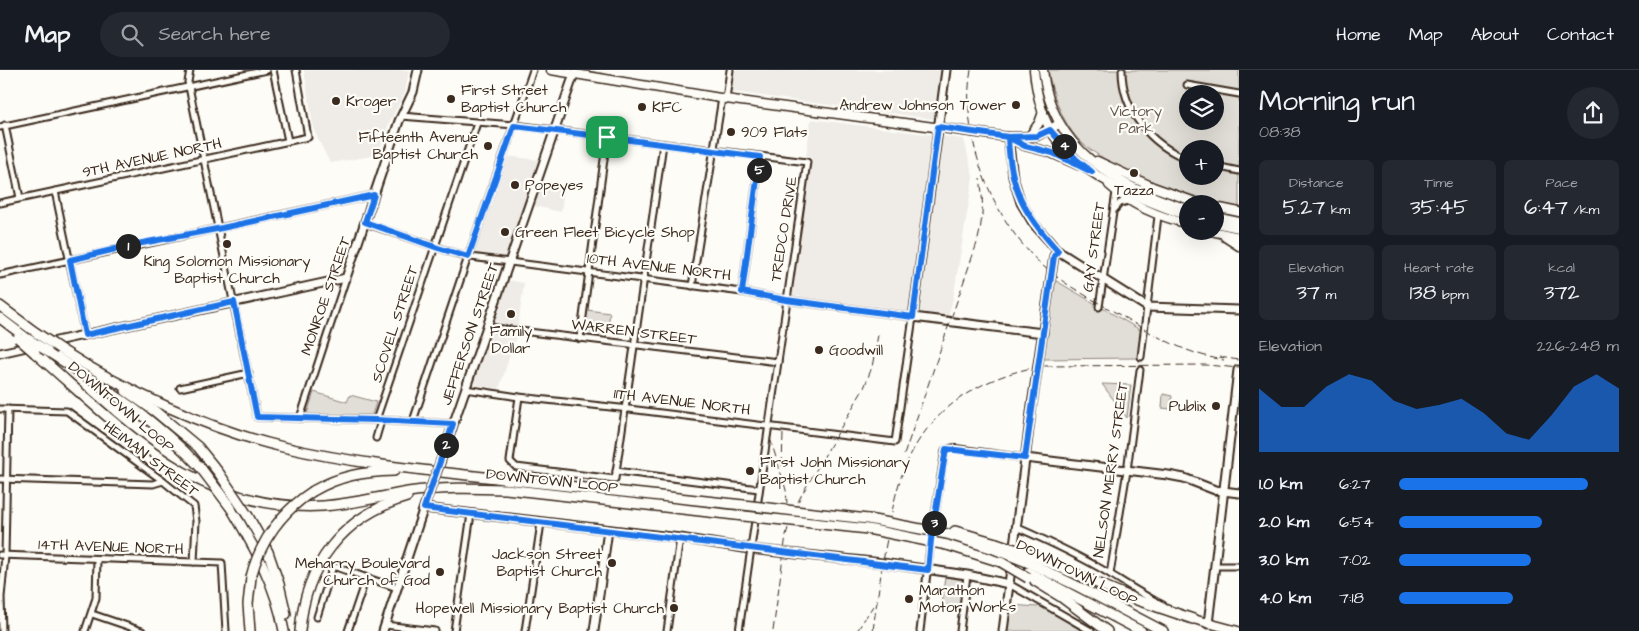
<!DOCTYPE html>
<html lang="en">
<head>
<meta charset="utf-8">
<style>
	body { margin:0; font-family:"Architects Daughter",sans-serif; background:#242831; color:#f1f3f6; height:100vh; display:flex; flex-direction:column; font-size:19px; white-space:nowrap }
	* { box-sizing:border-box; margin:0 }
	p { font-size:16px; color:#9ea1a6 }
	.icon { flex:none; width:28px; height:28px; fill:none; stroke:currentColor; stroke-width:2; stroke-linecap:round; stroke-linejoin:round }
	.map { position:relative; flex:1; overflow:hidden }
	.sheet { display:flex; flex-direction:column; background:#171b24; width:400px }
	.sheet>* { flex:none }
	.fabs { position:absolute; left:1179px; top:15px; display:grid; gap:10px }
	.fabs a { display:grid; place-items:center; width:45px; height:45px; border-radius:50%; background:#171b24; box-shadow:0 5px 20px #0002; font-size:25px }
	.pin { position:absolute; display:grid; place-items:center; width:42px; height:42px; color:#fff; margin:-21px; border-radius:10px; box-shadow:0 2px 8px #0006 }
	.km { position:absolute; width:25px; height:25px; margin:-12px; border-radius:50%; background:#222; color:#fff; font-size:14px; line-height:25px; text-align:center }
	.round { display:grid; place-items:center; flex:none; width:52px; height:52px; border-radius:26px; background:#242831 }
	.headline { display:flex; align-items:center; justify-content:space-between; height:85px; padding:0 20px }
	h1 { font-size:28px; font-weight:600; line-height:38px }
	.metrics { display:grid; grid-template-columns:repeat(3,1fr); gap:8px; height:85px; padding:5px 20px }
	.metrics div { display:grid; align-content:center; border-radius:8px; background:#242831; text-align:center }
	.metrics b { font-size:21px; font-weight:600 }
	.metrics small { font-size:14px; font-weight:400 }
	.metrics p { font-size:14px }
	.chart { height:140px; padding:10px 20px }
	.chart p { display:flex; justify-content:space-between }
	.chart svg { width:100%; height:90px; margin-top:5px; fill:#1a73e8; opacity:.7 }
	ul { padding:0 20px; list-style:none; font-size:16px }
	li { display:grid; grid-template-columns:80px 60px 1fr; align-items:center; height:38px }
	li i { height:12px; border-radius:6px; background:#1a73e8 }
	header { display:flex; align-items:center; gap:30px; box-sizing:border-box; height:70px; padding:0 25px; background:#171b24; border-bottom:1px solid #363941 }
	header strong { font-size:24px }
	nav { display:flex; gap:28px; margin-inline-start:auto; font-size:18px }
	.search { width:350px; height:45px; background:#242831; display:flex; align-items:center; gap:12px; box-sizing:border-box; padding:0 18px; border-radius:28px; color:#9ea1a6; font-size:19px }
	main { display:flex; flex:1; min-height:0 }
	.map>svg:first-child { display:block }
	.built { fill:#efece7 }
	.green { fill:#e1ded7; stroke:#8e847a; fill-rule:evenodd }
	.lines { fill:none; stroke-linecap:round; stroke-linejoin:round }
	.street-tunnel { stroke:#d6d2cc; stroke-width:5; stroke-dasharray:5 2.5; stroke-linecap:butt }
	.street-casing { stroke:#3b2a1e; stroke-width:9 }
	.secondary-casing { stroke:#3b2a1e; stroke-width:11 }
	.primary-casing { stroke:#3b2a1e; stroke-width:11 }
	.highway-casing { stroke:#3b2a1e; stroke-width:12 }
	.street { stroke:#fdfcf7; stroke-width:5 }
	.secondary { stroke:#fdfcf7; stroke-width:7 }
	.primary { stroke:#fdfcf7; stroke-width:8 }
	.highway { stroke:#fdfcf7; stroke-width:9 }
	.rail { stroke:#3b2a1e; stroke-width:1; stroke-dasharray:8 4; stroke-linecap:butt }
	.secondary-bridge-casing { stroke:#3b2a1e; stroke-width:11; stroke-linecap:butt }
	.highway-bridge-casing { stroke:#3b2a1e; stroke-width:12; stroke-linecap:butt }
	.secondary-bridge { stroke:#fdfcf7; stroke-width:7 }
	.highway-bridge { stroke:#fdfcf7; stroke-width:9 }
	.route-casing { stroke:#fff; stroke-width:10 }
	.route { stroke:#1a73e8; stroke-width:6 }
	.poi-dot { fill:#3b2a1e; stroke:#fdfcf7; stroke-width:2 }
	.labels { text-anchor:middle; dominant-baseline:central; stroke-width:4.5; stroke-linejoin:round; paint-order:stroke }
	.poi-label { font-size:15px; fill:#3b2a1e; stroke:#fdfcf7; text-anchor:start }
	.park-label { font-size:15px; fill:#64574c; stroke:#fdfcf7 }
	.street-label { font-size:15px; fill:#3b2a1e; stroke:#fdfcf7 }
</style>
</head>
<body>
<header>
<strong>Map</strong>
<div class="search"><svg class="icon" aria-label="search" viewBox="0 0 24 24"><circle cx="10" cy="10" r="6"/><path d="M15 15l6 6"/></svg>Search here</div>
<nav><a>Home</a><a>Map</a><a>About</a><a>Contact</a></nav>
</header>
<main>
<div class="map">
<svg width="1239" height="561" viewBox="0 0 1239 561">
	<rect width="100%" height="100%" fill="#fdfcf7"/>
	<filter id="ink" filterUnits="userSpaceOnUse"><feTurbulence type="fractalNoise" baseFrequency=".02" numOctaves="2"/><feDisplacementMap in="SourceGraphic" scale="10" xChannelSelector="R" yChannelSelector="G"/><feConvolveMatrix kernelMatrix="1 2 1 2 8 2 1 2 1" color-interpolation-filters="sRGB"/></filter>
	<g filter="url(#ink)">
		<g class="built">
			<path d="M304,0H409L405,23L389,53L378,85L330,93L314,61Z"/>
			<path d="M728,0H941L934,49L725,21Z"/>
			<path d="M811,49L964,69L973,107L953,229L948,247L792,226L811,87L806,86Z"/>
			<path d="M506,86L539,90L532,111L564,119L561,142L525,134L505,190L473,184Z"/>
			<path d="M507,210L524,213L517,264L499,319L472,314Z"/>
		</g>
		<g class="green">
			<path d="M1048,0H1239V137C1199,131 1105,99 1078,69C1062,51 1052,24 1048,0ZM1188,24H1215V51H1188ZM1188,79H1215V106H1188Z"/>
			<path d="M1053,209L1142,261L1138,288L1042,289Z"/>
			<path d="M587,240L610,243L606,269L584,266Z"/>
			<path d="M1102,314L1131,315L1127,348Z"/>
			<path d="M314,322L347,332L350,325L376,332L372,345L307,344Z"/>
			<path d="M1163,324L1172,326L1170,339L1162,338Z"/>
			<path d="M945,507L966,510L962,538L941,535Z"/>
			<path d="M1011,535L1038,537L1039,535L1082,561H1007Z"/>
		</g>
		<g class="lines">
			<path class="street-tunnel" d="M1140,300L1141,287"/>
			<defs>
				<g id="street">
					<path d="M190,0L188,12L257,347L376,350L453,354"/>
					<path d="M273,0L288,71"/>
					<path d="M1122,0C1122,40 1150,75 1188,89"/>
					<path d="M1187,15L1239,24"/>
					<path d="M726,29L730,0"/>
					<path d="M401,46L514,55L807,92L739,561"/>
					<path d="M5,55L20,128"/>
					<path d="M0,57L267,0"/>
					<path d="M1215,96L1239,101"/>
					<path d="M55,121L85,265"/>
					<path d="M0,133L308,67L296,0"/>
					<path d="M1115,139L1120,133L1129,131"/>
					<path d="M365,153L463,186L742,222L786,230L913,247L895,372L629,339L519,327L465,319"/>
					<path d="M0,205L374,125"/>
					<path d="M692,216L722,28"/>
					<path d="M742,222L760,87"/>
					<path d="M1099,237L1116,122"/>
					<path d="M487,257L778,292"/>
					<path d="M580,269L607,67"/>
					<path d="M1141,287L1158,146"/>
					<path d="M180,318L249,303"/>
					<path d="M519,327L510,391L516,397L615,409L663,74"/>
					<path d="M0,339L67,341L163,411L194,436L196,451L194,492"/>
					<path d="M300,348L346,208"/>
					<path d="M376,350L477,53"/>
					<path d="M413,351L468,187L533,0"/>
					<path d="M376,368L381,351"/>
					<path d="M616,401L759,419"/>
					<path d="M0,409L153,414L163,411"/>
					<path d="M1016,457C1048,471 1080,486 1110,504C1128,515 1145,526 1163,535"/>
					<path d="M0,485L222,493L226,561"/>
					<path d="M1215,496H1239"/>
					<path d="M1110,504L1127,401L1140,300"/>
					<path d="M1009,514L1091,561"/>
					<path d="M92,544L142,561"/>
					<path d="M317,547L333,496L397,518"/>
					<path d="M385,555L435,561"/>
					<path d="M2,561L1,527L5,486L8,339"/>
					<path d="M85,561L96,528L97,489"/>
					<path d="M348,561L366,508"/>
					<path d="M454,561L471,444"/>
					<path d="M525,561L541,453"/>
					<path d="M667,561L680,468"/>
					<path d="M920,561L931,470L945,380L952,378L1025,388"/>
					<path d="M960,561L967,505"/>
				</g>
				<g id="secondary">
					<path d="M946,0L913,247L1043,263"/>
					<path d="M1008,67L1013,107L1021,133L1033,153L1058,181L1147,237L1239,240"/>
					<path d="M47,273L346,208L399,51L413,22L418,0"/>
					<path d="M0,283L31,276"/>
					<path d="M1025,388L1168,405L1184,408L1215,420L1239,423"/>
					<path d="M441,390L574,4"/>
					<path d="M424,438L680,468L750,479L882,493L967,505L1009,514"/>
					<path d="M1208,554L1238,300"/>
					<path d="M383,561L425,434"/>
					<path d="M594,561L608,460"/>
					<path d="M1003,561L1032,335L1054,186L1058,181"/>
				</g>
				<g id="primary">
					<path d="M551,0L726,29L1008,67L1037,66L1059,54"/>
					<path d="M1034,0C1036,20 1040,41 1050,59C1076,105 1141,130 1188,146"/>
					<path d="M1043,0C1051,80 1118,117 1188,139"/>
					<path d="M1029,67L1039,53L1043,42"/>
					<path d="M1010,68L1025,76L1049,82L1078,95"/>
					<path d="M1097,91L1153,117L1201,134"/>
					<path d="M1109,115C1132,136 1158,146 1188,154"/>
					<path d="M1215,137L1239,142"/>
					<path d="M1215,147L1239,152"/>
					<path d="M1215,153L1239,158"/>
					<path d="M1211,161L1239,167"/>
					<path d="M1225,167L1239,176"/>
					<path d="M1193,549L1238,561"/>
				</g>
				<g id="highway">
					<path d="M0,236L35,262"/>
					<path d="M0,248L25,267"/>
					<path d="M60,279C123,320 210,360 283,377C356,394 430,401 503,409C583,418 663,427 743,435"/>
					<path d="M47,281C105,318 153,347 200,397"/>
					<path d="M35,283C122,358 197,443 323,436C352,434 379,427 408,422C441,417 474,418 506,419L744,446"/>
					<path d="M126,321L156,342L198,377L219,403"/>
					<path d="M313,421C341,405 363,402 394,401"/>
					<path d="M231,438C255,478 276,515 284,561"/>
					<path d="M813,443L868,449"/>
					<path d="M248,446L268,482L279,514L286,544"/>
					<path d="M812,453L868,459"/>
					<path d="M955,461L996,473"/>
					<path d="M947,464L994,479"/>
					<path d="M947,475L1001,492"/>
					<path d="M1029,484L1137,530L1193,549"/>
					<path d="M1027,492L1079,517L1163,561"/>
					<path d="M1028,502L1141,561"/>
					<path d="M1035,511L1061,527L1107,561"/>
					<path d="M250,561L248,534L251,507"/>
					<path d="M300,561C305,495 343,446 407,427"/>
				</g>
			</defs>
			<use href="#street" class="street-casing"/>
			<use href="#secondary" class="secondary-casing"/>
			<use href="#primary" class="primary-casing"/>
			<use href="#highway" class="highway-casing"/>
			<use href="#street" class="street"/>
			<use href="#secondary" class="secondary"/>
			<use href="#primary" class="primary"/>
			<use href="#highway" class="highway"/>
			<g class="rail">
				<path d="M971,0C959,68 993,151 1043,196C1066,216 1094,230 1120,245C1154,265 1185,284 1224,290"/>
				<path d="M1219,287L1239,290"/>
				<path d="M770,368L786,420L788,447"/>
				<path d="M904,385L977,173C983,151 984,131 980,108"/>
				<path d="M782,396L783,363"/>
				<path d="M773,561L786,465L792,444L802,424L864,318L872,297L878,265"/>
				<path d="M857,561L873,536"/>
				<path d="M873,561C877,528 882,496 888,463C892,441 896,418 905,397C928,339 983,305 1043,296L1207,295L1239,298"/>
			</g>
			<defs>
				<path id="secondary-bridge" d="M426,431L441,390"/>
				<g id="highway-bridge">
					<path d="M35,262L60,279"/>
					<path d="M25,267L47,281"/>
					<path d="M18,268L35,283"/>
					<path d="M200,397L231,438"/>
					<path d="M219,403L248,446"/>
					<path d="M743,435L813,443"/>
					<path d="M744,446L812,453"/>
					<path d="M868,449L947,464"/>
					<path d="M868,459L947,475"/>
					<path d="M996,473L1029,484"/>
					<path d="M994,479L1027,492"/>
					<path d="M1001,492L1028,508"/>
					<path d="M251,507C260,471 282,441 313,421"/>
				</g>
			</defs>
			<use href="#secondary-bridge" class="secondary-bridge-casing"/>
			<use href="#highway-bridge" class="highway-bridge-casing"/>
			<use href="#secondary-bridge" class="secondary-bridge"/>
			<use href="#highway-bridge" class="highway-bridge"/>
		</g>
	</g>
	<g class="lines" filter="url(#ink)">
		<defs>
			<path id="route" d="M607,67L514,56L468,187L438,178L365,152L374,125L222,158L137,174L70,190L85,265L234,232L257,347L376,350L453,354L424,438L928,500L931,470L946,379L1025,388L1054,186L1058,181C1024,144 1010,119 1008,67L1025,76L1053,83L1092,102L1076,89L1050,60L1037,66L1008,67L938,57L913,247L786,230L742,222L760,87L607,67"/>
		</defs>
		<use href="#route" class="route-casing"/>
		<use href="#route" class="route"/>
	</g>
	<g class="poi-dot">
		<circle cx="451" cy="29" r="5"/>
		<circle cx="336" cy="31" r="5"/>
		<circle cx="1016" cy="35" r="5"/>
		<circle cx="642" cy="37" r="5"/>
		<circle cx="731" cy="62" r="5"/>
		<circle cx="488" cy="76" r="5"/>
		<circle cx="1134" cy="103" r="5"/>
		<circle cx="515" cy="115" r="5"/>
		<circle cx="505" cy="162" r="5"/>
		<circle cx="227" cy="174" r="5"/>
		<circle cx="511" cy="244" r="5"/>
		<circle cx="819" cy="280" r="5"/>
		<circle cx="1216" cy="336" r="5"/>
		<circle cx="750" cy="401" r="5"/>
		<circle cx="612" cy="493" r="5"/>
		<circle cx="440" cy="502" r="5"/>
		<circle cx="909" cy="529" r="5"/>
		<circle cx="674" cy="538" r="5"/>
	</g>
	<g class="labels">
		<g class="poi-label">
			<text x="461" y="20">First Street<tspan x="461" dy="17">Baptist Church</tspan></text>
			<text x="346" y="31">Kroger</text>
			<text x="1006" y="35" text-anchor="end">Andrew Johnson Tower</text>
			<text x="652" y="37">KFC</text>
			<text x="741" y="62">909 Flats</text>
			<text x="478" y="67" text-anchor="end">Fifteenth Avenue<tspan x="478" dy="17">Baptist Church</tspan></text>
			<text x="525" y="115">Popeyes</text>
			<text x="1134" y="120" text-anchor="middle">Tazza</text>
			<text x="515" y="162">Green Fleet Bicycle Shop</text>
			<text x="227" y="191" text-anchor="middle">King Solomon Missionary<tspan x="227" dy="17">Baptist Church</tspan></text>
			<text x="511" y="261" text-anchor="middle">Family<tspan x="511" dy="17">Dollar</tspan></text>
			<text x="829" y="280">Goodwill</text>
			<text x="1206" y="336" text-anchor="end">Publix</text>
			<text x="760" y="392">First John Missionary<tspan x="760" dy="17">Baptist Church</tspan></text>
			<text x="602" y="484" text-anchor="end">Jackson Street<tspan x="602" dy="17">Baptist Church</tspan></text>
			<text x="430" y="493" text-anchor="end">Meharry Boulevard<tspan x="430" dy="17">Church of God</tspan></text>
			<text x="919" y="520">Marathon<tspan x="919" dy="17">Motor Works</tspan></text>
			<text x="664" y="538" text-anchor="end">Hopewell Missionary Baptist Church</text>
		</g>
		<g class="park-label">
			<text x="1136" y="41">Victory<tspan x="1136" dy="17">Park</tspan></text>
		</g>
		<g class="street-label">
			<text transform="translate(152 88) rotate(-12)">9TH AVENUE NORTH</text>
			<text transform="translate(784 159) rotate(-81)">TREDCO DRIVE</text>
			<text transform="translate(1094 177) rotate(-82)">GAY STREET</text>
			<text transform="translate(659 197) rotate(7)">10TH AVENUE NORTH</text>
			<text transform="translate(326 226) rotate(-71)">MONROE STREET</text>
			<text transform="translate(395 254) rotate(-72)">SCOVEL STREET</text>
			<text transform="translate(634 262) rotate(7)">WARREN STREET</text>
			<text transform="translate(470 264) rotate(-71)">JEFFERSON STREET</text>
			<text transform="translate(682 332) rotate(7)">11TH AVENUE NORTH</text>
			<text transform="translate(121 337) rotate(40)">DOWNTOWN LOOP</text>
			<text transform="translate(151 389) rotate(37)">HEIMAN STREET</text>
			<text transform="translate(1111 400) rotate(-82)">NELSON MERRY STREET</text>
			<text transform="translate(552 411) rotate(6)">DOWNTOWN LOOP</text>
			<text transform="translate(111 477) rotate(2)">14TH AVENUE NORTH</text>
			<text transform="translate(1077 503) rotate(26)">DOWNTOWN LOOP</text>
		</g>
	</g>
</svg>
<div class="fabs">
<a><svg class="icon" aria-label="layers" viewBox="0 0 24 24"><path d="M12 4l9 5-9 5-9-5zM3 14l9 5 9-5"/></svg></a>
<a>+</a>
<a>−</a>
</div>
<div class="pin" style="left:607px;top:67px;background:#1e9e55"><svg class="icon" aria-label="arrive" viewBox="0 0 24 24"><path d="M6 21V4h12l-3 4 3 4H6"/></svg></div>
<b class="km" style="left:128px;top:176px">1</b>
<b class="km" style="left:446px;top:375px">2</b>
<b class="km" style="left:934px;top:453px">3</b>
<b class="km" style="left:1064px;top:76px">4</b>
<b class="km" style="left:759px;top:100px">5</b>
</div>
<section class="sheet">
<div class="headline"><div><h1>Morning run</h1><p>08:38</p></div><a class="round"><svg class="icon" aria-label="share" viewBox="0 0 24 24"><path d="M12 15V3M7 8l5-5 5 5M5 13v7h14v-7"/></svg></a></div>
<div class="metrics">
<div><p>Distance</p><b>5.27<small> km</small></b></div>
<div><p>Time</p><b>35:45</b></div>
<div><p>Pace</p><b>6:47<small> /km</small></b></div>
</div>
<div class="metrics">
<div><p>Elevation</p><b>37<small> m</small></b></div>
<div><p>Heart rate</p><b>138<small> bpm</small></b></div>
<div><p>kcal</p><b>372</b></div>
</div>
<div class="chart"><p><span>Elevation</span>226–248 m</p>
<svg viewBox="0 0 160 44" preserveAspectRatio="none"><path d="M0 44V13L10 22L20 22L30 12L40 6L50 9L60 19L70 23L80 21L90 18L100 25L110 35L120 38L130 26L140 12L150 6L160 13V44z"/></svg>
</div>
<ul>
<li><b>1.0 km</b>6:27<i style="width:86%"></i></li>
<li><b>2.0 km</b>6:54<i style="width:65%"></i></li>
<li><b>3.0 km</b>7:02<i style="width:60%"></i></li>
<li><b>4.0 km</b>7:18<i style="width:52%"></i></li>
</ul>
</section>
</main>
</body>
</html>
